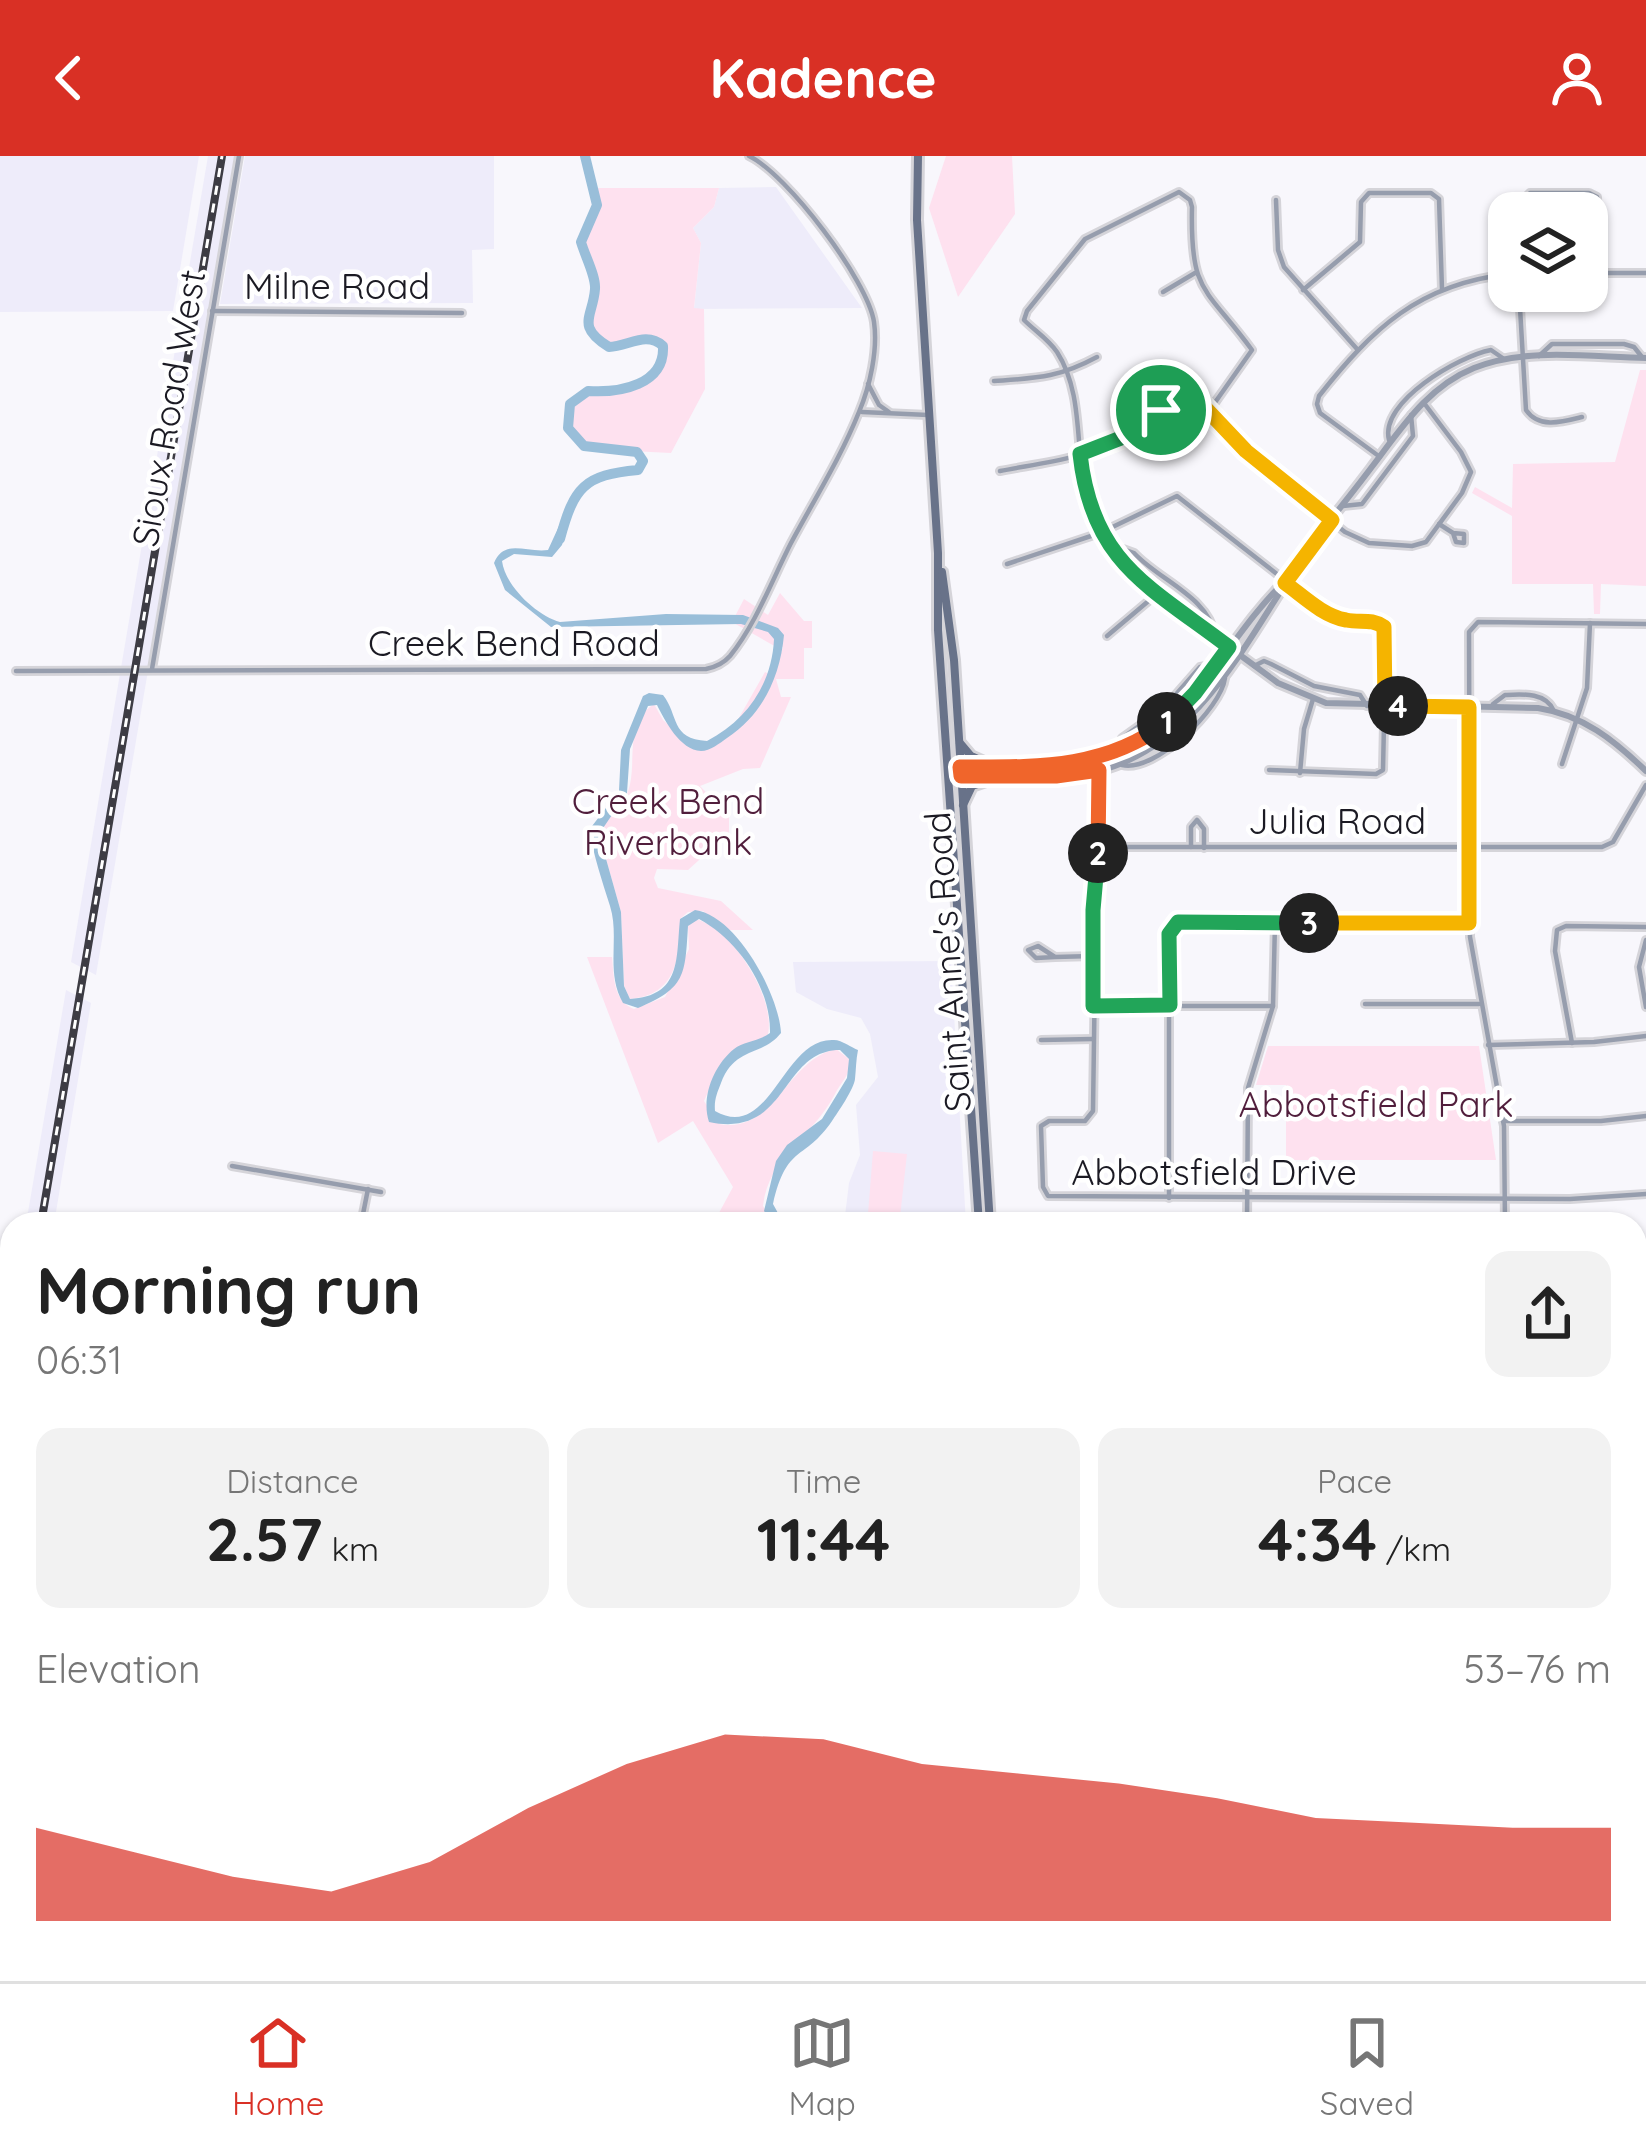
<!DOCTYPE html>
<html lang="en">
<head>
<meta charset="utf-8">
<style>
	body { margin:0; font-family:Quicksand,sans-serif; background:#f2f2f2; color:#222; height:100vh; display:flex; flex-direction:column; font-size:45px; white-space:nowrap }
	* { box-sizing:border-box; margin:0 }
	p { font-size:39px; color:#767676 }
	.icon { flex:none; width:66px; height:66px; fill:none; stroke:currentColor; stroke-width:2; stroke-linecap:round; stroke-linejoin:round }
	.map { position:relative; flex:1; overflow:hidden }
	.details { position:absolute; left:0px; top:1056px; width:1647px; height:771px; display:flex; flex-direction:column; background:#fff; border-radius:36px 36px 0 0; box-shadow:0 3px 9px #0004 }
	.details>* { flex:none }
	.controls { position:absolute; left:1488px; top:36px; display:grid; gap:24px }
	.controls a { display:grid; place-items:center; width:120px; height:120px; border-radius:24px; background:#fff; box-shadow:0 3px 9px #0004; font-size:60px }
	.pin { position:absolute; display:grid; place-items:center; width:102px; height:102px; color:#fff; margin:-51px; border:6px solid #fff; border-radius:50%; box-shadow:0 3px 12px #0007 }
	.km { position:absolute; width:60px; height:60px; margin:-30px; border-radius:50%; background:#222; color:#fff; font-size:33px; line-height:60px; text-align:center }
	.round { display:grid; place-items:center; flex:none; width:126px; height:126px; border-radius:24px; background:#f2f2f2 }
	.overview { display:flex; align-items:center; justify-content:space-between; height:204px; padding:0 36px }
	h1 { font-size:66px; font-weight:700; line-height:90px }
	.stats { display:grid; grid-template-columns:repeat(3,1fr); gap:18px; height:204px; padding:12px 36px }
	.stats div { display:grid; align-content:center; border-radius:24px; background:#f2f2f2; text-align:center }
	.stats b { font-size:60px; font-weight:700 }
	.stats small { font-size:33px; font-weight:400 }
	.stats p { font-size:33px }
	.chart { height:336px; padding:24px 36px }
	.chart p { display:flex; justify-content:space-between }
	.chart svg { width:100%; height:216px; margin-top:12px; fill:#d93025; opacity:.7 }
	header { display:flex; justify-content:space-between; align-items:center; height:156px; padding:0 36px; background:#d93025; color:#fff; font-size:54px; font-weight:700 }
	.dock { display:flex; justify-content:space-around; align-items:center; height:168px; border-top:3px solid #e0e0e0; background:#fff; font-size:33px; color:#767676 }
	.dock a { display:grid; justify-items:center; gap:6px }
	.dock .selected { color:#d93025 }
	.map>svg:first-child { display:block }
	.built { fill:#eeecfa }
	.green { fill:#fee1ef }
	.water { fill:#99bed9 }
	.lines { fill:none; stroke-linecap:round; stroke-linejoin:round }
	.stream { stroke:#99bed9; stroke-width:3 }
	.river { stroke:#99bed9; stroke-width:10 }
	.minor-casing { stroke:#d5d4d9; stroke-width:10 }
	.tertiary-casing { stroke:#d5d4d9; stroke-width:12 }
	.secondary-casing { stroke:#d5d4d9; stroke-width:14 }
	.minor { stroke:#969dad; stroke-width:4.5 }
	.tertiary { stroke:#969dad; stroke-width:6 }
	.secondary { stroke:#687289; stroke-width:8 }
	.rail-casing { stroke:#3d3c44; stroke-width:8 }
	.rail { stroke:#fff; stroke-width:3; stroke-dasharray:9; stroke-linecap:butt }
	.split-1-casing { stroke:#fff; stroke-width:24 }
	.split-2-casing { stroke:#fff; stroke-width:24 }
	.split-3-casing { stroke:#fff; stroke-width:24 }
	.split-4-casing { stroke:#fff; stroke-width:24 }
	.split-5-casing { stroke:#fff; stroke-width:24 }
	.split-1 { stroke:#22a559; stroke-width:15 }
	.split-2 { stroke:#f0652b; stroke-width:15 }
	.split-3 { stroke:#22a559; stroke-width:15 }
	.split-4 { stroke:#f5b400; stroke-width:15 }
	.split-5 { stroke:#f5b400; stroke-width:15 }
	.labels { text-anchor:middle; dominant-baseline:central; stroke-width:9; stroke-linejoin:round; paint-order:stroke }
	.street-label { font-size:36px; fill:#1b1a23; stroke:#fff }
	.park-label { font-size:36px; fill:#511e3c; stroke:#fff }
</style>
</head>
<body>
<header><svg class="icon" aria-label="back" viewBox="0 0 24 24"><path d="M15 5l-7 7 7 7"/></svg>Kadence<svg class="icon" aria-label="person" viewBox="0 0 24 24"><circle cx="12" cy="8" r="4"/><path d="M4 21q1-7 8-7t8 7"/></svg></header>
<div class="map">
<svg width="1646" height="1825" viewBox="0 0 1646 1825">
	<rect width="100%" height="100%" fill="#f8f7fc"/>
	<g class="built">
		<path d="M0,0H199L173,155L0,156Z"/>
		<path d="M208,0H236L96,819L71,806Z"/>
		<path d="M245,0H494V93L472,94L473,147L220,148Z"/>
		<path d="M776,31L862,152L694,153L701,87L693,72L714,51L719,32Z"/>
		<path d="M951,805L966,1068H844L849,1027L860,999L856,949L878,921L870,878L861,862L827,853L796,836L793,806Z"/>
		<path d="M66,834L91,847L78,924L54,1068H26Z"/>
		<path d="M12,1151V1313L0,1383V1221Z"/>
		<path d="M893,1815H1043L1041,1825H891Z"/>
	</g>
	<g class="green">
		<path d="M946,0H1012L1015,58L958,141L929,52Z"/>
		<path d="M595,32H719L714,51L693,72L701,87L694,152L704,153L705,233L671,297L590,293L574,278L566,255L577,240C608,231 653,237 664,198L659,184L642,183L611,191C568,169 599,154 593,123C590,110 583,99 582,85L601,51Z"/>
		<path d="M1640,214H1646V430L1601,428L1600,458H1594L1593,428H1512V360L1472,337L1475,331L1512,352L1513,308L1615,306Z"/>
		<path d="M780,437L804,465H812V492H804V523H776L781,541H791L760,612L743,613L700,630L723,654H729V677L688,714L657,713L654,722L658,732L721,745L753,774H724L703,755L688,756L680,763C680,801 677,839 630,843L624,830L621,756L599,678C605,662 620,654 627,638C639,610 622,568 654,548L663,564L695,593L728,581L765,516L773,520L783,491L778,492L732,466L744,443L768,459Z"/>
		<path d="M695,763C731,770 779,845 767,882C724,893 722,907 704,945L719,968C775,978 786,904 836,893L849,903C851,920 842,924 835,938C813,981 769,999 763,1050L774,1068H713L733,1031L693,965L658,987L587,801H612C614,821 613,845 634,853L665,841L689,793L688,770Z"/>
		<path d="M1268,890H1479L1496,1004H1286V929H1256Z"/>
		<path d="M873,995L907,998L900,1061L868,1058Z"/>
		<path d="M1635,1279H1646V1460L1635,1456Z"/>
		<path d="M0,1756L12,1759V1815H115L116,1825H0Z"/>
		<path d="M491,1815H719L702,1825H490Z"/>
	</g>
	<path class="water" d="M559,370H567L562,389L552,401L514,398L502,405C505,430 537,460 560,466L666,458L743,459L778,472L784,479C780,522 762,559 727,582C720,587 710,595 701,595C680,594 665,565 657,549L648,550L630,593L627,637L599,678L621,756L624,830L630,843C682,840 676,802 680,763L695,754C736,759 779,838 781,877C762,901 735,890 721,927C717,937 714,944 715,955C771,987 782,881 834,884C842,884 852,892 858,894C856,904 856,913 855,923C854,933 838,956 832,965C804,1006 787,987 773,1048L784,1068H774L764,1055L776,1005L787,989L822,963L847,922L849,903L840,894C780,894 789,983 709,966C701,942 713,910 734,893C744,885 760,885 770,877C771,832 738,784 699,763L688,770C685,819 686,832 638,852L623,847C605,816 620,781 610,750C602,725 594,700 589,674L619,635L621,594L643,540L649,537L663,539C679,559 670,583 707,585C747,564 772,528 774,483L768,476L741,468L551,471L505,434L494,407C504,382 526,397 548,394Z"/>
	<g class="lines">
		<path class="stream" d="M1182,1824L1183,1815"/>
		<path class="river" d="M560,383C574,331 584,319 638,314L643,305L637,296L584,290L568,272L570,248L588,235C620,237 665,229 663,190C646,175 629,190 609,191C575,170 593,161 595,133C596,120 585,100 581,86L597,49L585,0"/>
		<defs>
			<g id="minor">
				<path d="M1276,44L1278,94L1284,111L1357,193"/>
				<path d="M1520,57L1521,46L1530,37H1589L1597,41L1600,117"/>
				<path d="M1587,117H1646"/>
				<path d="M1303,134L1360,86L1361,46L1369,37H1431L1439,43L1442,133"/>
				<path d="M1519,135L1526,254C1539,273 1562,266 1582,261"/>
				<path d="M1163,136L1195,117"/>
				<path d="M212,155L462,157"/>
				<path d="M1539,200L1552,188H1624L1634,191L1642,201"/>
				<path d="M994,225C1037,222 1058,222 1097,201"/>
				<path d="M868,228L879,249L889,256"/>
				<path d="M1209,255L1252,194C1205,130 1190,138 1192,51L1190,44L1179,36L1085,83L1027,155L1024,164C1035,175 1048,183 1057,196C1089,246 1070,313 1095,367C1119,421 1183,457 1229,491"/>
				<path d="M862,256L928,259"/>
				<path d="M1389,284C1379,246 1459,200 1491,194L1504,203"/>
				<path d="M1380,301L1320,257L1317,248L1319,240C1373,172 1419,128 1509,118"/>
				<path d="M1000,315C1041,307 1085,303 1122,282C1145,269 1162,249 1184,235L1196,240L1256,305L1345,376L1369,387L1412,390L1426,386L1462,337L1471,316L1461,296L1424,247"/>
				<path d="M1343,350L1362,348L1413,280L1411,259"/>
				<path d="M1439,368L1453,377L1464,378V387L1456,386L1453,377"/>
				<path d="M1114,397L1123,393L1134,397C1160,425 1209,441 1215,480"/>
				<path d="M1007,408L1100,377L1177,340L1323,454L1346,464L1380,467L1386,475L1383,614L1376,618L1269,614"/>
				<path d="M1107,480L1158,437"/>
				<path d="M1254,510L1264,505L1271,508L1314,530L1360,539L1367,550"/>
				<path d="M152,513L239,0"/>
				<path d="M16,515L706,513C716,511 723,508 730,500C756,468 772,424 791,387C814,344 841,301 859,256C870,230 878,194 874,166C868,125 787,18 749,0"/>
				<path d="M1493,548L1505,539C1523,538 1546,536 1554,555"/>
				<path d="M1117,594L1122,582L1164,552L1200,511L1217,508"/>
				<path d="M1098,603L1093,955L1085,965H1049L1041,970L1043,1031L1048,1040L1570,1043L1646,1038"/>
				<path d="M1562,608L1587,532L1590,467"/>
				<path d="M1122,609C1155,617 1221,553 1225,522"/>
				<path d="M1300,617L1304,573L1313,543"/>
				<path d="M1099,691H1602L1613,686L1646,629"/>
				<path d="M1191,691V671L1197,664L1204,673V692"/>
				<path d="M1646,784L1639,811L1646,851"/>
				<path d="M1055,801L1036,802L1028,794L1038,790L1055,801L1093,800"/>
				<path d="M1365,848H1479"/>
				<path d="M1093,850H1273"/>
				<path d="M1041,884L1093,883"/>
				<path d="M1572,887L1555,795L1557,774L1566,770L1646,771"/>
				<path d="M1488,889L1594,886L1646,880"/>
				<path d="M1503,965H1601L1646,960"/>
				<path d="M232,1010L381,1036"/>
				<path d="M1169,1042V782L1175,767H1469"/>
				<path d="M361,1068L368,1033"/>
				<path d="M1247,1068L1248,932L1273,850L1275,767"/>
				<path d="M1505,1068L1504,970L1470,781L1469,476L1478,466L1646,468"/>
				<path d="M1635,1161L1646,1160"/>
				<path d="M1635,1624L1640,1611"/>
				<path d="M0,1653L12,1655"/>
				<path d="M1635,1779L1646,1774"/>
				<path d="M1142,1815V1818"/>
				<path d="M1222,1815V1818"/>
				<path d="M446,1825L447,1815"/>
			</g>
			<g id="tertiary">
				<path d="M1229,491L1278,527L1326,547L1538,552C1583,559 1614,584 1646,615"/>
				<path d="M949,611C1046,606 1126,622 1195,537C1225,501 1249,461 1282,428"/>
				<path d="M949,620C996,621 1049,627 1095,616C1191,593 1240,498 1289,422C1313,384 1344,348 1371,312C1401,273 1427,231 1474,212C1526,191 1591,201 1646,202"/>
				<path d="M1635,1468L1646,1472"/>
				<path d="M125,1815L127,1825"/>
			</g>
			<g id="secondary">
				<path d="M918,0L917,64L938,397V474L979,1068"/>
				<path d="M942,416L954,504L990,1068"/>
				<path d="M960,587L971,600L993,610"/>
				<path d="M963,649L972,630L998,621"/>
				<path d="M1635,1108L1646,1107"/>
				<path d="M871,1825L872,1815"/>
				<path d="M882,1825L884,1815"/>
			</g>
		</defs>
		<use href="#minor" class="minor-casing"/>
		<use href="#tertiary" class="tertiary-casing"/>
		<use href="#secondary" class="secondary-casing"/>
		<use href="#minor" class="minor"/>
		<use href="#tertiary" class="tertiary"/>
		<use href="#secondary" class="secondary"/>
		<defs>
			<g id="rail">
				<path d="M41,1068L222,0"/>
				<path d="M0,1308L12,1237"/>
			</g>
		</defs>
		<use href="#rail" class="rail-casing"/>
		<use href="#rail" class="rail"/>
	</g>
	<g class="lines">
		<defs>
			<path id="split-1" d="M1161,254L1121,282L1080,298C1092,407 1149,430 1229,491L1195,537L1167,566"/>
			<path id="split-2" d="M1098,697L1099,614L1056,620H961L960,611C1034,611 1105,614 1167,566"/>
			<path id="split-3" d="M1098,697L1093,754V850L1170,849L1169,778L1178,766L1309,767"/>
			<path id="split-4" d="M1309,767H1469V551L1398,550"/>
			<path id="split-5" d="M1161,254L1180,237L1192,238L1246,295L1332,364L1285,427C1303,440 1323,460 1346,464C1361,467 1371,462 1384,471L1385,550H1398"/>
		</defs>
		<use href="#split-1" class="split-1-casing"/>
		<use href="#split-2" class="split-2-casing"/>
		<use href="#split-3" class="split-3-casing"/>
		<use href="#split-4" class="split-4-casing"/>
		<use href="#split-5" class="split-5-casing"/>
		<use href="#split-1" class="split-1"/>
		<use href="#split-2" class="split-2"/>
		<use href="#split-3" class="split-3"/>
		<use href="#split-4" class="split-4"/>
		<use href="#split-5" class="split-5"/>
	</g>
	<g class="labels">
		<g class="street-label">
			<text x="337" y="129">Milne Road</text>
			<text transform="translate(168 252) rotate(-80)">Sioux Road West</text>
			<text x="514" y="486">Creek Bend Road</text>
			<text x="1337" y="664">Julia Road</text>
			<text transform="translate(947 806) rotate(-94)">Saint Anne's Road</text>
			<text x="1214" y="1015">Abbotsfield Drive</text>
		</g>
		<g class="park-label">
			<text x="668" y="644">Creek Bend<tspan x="668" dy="41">Riverbank</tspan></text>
			<text x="1376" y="947">Abbotsfield Park</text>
		</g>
	</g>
</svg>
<div class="controls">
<a><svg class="icon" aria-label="layers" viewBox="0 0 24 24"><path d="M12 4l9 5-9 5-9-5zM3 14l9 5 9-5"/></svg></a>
</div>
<div class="pin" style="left:1161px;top:254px;background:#1e9e55"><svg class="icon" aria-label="arrive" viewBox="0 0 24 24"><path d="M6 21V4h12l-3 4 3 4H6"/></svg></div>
<b class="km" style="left:1167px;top:566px">1</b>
<b class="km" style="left:1098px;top:697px">2</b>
<b class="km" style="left:1309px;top:767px">3</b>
<b class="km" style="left:1398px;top:550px">4</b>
<section class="details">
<div class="overview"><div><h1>Morning run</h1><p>06:31</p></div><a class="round"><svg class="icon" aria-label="share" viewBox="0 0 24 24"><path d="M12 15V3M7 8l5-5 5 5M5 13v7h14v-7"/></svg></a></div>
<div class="stats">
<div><p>Distance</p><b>2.57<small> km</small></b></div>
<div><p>Time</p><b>11:44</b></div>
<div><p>Pace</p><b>4:34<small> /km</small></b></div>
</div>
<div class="chart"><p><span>Elevation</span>53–76 m</p>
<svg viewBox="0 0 160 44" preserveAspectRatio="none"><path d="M0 44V25L10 30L20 35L30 38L40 32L50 21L60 12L70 6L80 7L90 12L100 14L110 16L120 19L130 23L140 24L150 25L160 25V44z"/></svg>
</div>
</section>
</div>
<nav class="dock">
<a class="selected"><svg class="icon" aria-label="home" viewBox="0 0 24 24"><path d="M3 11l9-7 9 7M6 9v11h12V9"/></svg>Home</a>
<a><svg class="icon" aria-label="map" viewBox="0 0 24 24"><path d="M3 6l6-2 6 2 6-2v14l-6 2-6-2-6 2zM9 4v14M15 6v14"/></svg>Map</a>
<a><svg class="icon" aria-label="saved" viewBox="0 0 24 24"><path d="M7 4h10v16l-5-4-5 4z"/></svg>Saved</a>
</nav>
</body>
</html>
